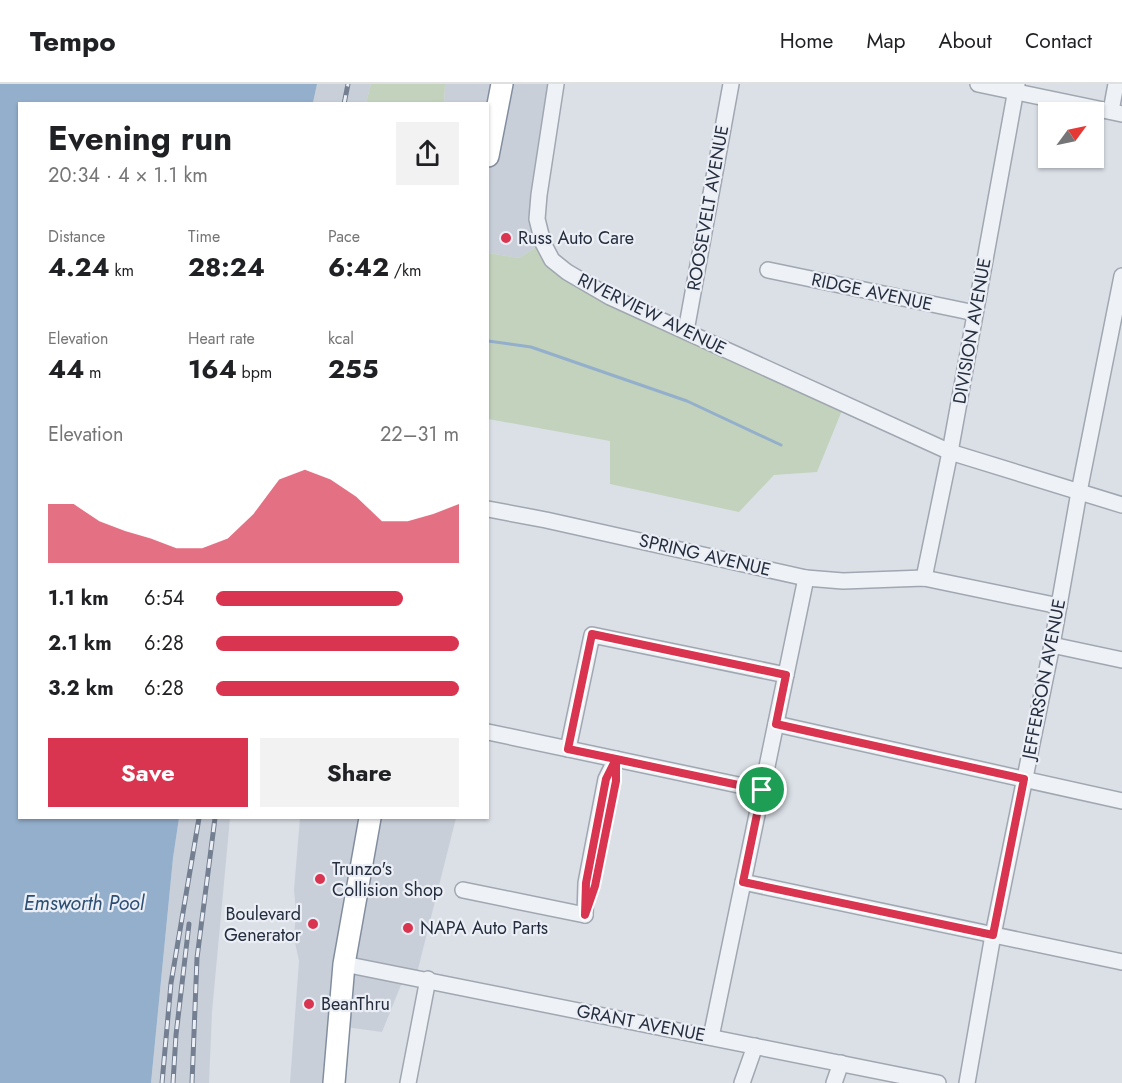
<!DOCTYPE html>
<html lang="en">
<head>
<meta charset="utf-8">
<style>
	body { margin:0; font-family:Jost,sans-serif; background:#f2f2f2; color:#202124; height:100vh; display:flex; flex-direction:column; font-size:22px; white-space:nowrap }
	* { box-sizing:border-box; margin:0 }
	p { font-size:20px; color:#757577 }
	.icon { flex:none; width:33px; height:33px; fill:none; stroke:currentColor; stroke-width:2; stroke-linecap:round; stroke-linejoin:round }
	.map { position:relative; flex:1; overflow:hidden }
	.details { position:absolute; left:18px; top:18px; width:471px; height:717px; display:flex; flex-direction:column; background:#fff; border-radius:0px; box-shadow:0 2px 4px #0004 }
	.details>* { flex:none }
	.needle { width:39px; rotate:57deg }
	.controls { position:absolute; left:1038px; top:18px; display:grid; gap:12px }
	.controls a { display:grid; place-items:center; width:66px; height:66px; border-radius:0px; background:#fff; box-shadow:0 2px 4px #0004; font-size:30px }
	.pin { position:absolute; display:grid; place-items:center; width:51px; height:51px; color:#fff; margin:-26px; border:3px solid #fff; border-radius:50%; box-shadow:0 2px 6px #0007 }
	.round { display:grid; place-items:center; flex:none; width:63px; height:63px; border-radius:0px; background:#f2f2f2 }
	.overview { display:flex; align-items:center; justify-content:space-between; height:102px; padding:0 30px }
	h1 { font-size:33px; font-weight:700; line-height:45px }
	.stats { display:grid; grid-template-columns:repeat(3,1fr); gap:9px; height:102px; padding:6px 30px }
	.stats div { display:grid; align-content:center }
	.stats b { font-size:26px; font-weight:700 }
	.stats small { font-size:16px; font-weight:400 }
	.stats p { font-size:16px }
	.chart { height:168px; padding:12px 30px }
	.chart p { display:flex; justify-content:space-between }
	.chart svg { width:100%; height:108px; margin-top:6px; fill:#d93450; opacity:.7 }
	.cta { display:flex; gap:12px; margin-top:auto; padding:12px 30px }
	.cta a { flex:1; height:69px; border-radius:0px; background:#d93450; color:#fff; font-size:24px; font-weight:700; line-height:69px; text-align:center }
	.cta a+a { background:#f2f2f2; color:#202124 }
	ul { padding:0 30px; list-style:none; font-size:20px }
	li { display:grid; grid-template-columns:96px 72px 1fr; align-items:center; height:45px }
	li i { height:15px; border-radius:8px; background:#d93450 }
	header { display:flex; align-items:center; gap:36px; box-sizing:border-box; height:84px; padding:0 30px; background:#fff; border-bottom:2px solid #e0e0e0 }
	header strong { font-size:28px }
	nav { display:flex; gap:33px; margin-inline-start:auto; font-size:21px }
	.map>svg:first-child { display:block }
	.built { fill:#c9cfd9 }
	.green { fill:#c2d2bc }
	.water { fill:#93afcb }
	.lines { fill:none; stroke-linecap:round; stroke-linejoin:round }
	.stream { stroke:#93afcb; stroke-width:3 }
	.minor-casing { stroke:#a0a7b1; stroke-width:18 }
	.highway-casing { stroke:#828e9f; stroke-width:24 }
	.minor { stroke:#eef1f5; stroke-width:15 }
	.highway { stroke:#fff; stroke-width:21 }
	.rail-casing { stroke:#748092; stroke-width:5 }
	.rail { stroke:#ebeff5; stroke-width:3; stroke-dasharray:9; stroke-linecap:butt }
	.route-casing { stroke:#fff; stroke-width:12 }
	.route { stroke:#d93450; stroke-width:8 }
	.poi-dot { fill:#d93450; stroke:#ebeff5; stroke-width:2 }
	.labels { text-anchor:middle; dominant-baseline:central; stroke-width:4.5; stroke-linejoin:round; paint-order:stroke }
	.street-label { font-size:18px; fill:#242e3e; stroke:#ebeff5 }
	.poi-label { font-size:18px; fill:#242e3e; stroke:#ebeff5; text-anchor:start }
	.water-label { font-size:20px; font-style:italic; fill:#2b4e75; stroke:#ebeff5 }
</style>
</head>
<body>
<header>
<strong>Tempo</strong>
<nav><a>Home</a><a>Map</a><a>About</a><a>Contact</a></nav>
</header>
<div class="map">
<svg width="1122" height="999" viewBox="0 0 1122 999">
	<rect width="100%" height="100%" fill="#dbe0e7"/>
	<g class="built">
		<path d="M317,0H371L366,19L313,20Z"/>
		<path d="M445,0H556L539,111L543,159L519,174L488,169V20H444Z"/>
		<path d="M179,734H230L212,928L209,999H151L173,774Z"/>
		<path d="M300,734H456L416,893L405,891L382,948L338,942L334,999H290L299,877L294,854L296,827L294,806Z"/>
	</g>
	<g class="green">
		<path d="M371,0H445L444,19H366Z"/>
		<path d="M543,159L567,188L845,319L817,388L774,391L739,428L610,400V357L488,335V169L519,174Z"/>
	</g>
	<path class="water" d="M0,0H317L313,19L20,20V734H179L173,774L151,999H0Z"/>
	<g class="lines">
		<path class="stream" d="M488,257L531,263L687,317L781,361"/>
		<defs>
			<g id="minor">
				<path d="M556,0L539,111L537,135L543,159L552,176L567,188L610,213L950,368L1122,421"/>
				<path d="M978,0L1122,30"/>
				<path d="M1111,27L1116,0"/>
				<path d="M768,186L975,229"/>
				<path d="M686,247L731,0"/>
				<path d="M488,425L546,436L806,494L843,497L924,494L1059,522"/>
				<path d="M924,494L950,368L1017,0"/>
				<path d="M1052,561L1122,576"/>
				<path d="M776,640L1122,717"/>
				<path d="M488,648L762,706"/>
				<path d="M568,665L592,551L786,591"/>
				<path d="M743,798L1122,878"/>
				<path d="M463,806L585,831"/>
				<path d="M585,831L586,799L606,695L616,675"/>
				<path d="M344,880L938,999"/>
				<path d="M711,953L806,494"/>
				<path d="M408,999L428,895"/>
				<path d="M742,999L755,962"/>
				<path d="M834,999L841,979"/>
				<path d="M967,999L993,851L1052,561L1079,408L1122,192"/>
			</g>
			<g id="highway">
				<path d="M488,72L502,0"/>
				<path d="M334,999L344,880L370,734"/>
			</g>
		</defs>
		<use href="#minor" class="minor-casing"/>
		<use href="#highway" class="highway-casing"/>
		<use href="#minor" class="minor"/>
		<use href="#highway" class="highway"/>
		<defs>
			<g id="rail">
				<path d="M344,20L348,0"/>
				<path d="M162,999L171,899L199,734"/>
				<path d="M173,999L176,951L189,840"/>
				<path d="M192,999L197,874L215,734"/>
			</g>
		</defs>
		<use href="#rail" class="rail-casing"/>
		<use href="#rail" class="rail"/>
	</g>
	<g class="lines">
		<defs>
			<path id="route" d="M762,706L616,675L606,695L586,799L585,831L595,802L616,697V675L568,665L592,550L786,591L776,640L1024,695L993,851L743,798L762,706"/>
		</defs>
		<use href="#route" class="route-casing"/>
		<use href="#route" class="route"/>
	</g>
	<g class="poi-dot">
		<circle cx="506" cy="154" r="6"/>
		<circle cx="320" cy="795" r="6"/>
		<circle cx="313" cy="840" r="6"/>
		<circle cx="408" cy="844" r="6"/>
		<circle cx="309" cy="920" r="6"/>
	</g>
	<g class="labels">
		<g class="street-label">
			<text transform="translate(708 124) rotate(-80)">ROOSEVELT AVENUE</text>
			<text transform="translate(872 208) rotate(12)">RIDGE AVENUE</text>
			<text transform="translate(652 230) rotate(26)">RIVERVIEW AVENUE</text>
			<text transform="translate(972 247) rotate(-80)">DIVISION AVENUE</text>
			<text transform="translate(705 471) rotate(13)">SPRING AVENUE</text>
			<text transform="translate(1044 595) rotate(-79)">JEFFERSON AVENUE</text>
			<text transform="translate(641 939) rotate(11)">GRANT AVENUE</text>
		</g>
		<g class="poi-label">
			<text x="518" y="154">Russ Auto Care</text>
			<text x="332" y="785">Trunzo's<tspan x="332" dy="21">Collision Shop</tspan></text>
			<text x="301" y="830" text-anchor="end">Boulevard<tspan x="301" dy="21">Generator</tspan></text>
			<text x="420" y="844">NAPA Auto Parts</text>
			<text x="321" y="920">BeanThru</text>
		</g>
		<g class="water-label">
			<text x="84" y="819">Emsworth Pool</text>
		</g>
	</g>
</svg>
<div class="controls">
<a><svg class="needle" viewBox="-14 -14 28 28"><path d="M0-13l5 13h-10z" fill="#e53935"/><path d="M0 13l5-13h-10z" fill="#757577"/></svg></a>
</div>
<div class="pin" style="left:762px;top:706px;background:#1e9e55"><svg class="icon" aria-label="arrive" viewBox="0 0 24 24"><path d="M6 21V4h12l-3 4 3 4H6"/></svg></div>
<section class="details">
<div class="overview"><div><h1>Evening run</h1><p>20:34 · 4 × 1.1 km</p></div><a class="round"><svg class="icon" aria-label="share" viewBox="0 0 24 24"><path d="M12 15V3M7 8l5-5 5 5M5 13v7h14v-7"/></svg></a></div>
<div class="stats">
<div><p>Distance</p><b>4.24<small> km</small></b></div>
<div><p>Time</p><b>28:24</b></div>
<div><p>Pace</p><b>6:42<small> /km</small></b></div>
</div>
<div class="stats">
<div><p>Elevation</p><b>44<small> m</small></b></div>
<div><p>Heart rate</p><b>164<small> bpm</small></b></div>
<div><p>kcal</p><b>255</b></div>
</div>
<div class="chart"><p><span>Elevation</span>22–31 m</p>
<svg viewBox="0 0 160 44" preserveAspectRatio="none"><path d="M0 44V20L10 20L20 27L30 31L40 34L50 38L60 38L70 34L80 24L90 10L100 6L110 10L120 17L130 27L140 27L150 24L160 20V44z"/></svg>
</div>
<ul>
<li><b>1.1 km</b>6:54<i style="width:77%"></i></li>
<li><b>2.1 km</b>6:28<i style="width:100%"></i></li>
<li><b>3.2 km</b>6:28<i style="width:100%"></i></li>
</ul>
<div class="cta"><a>Save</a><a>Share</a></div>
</section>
</div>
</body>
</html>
